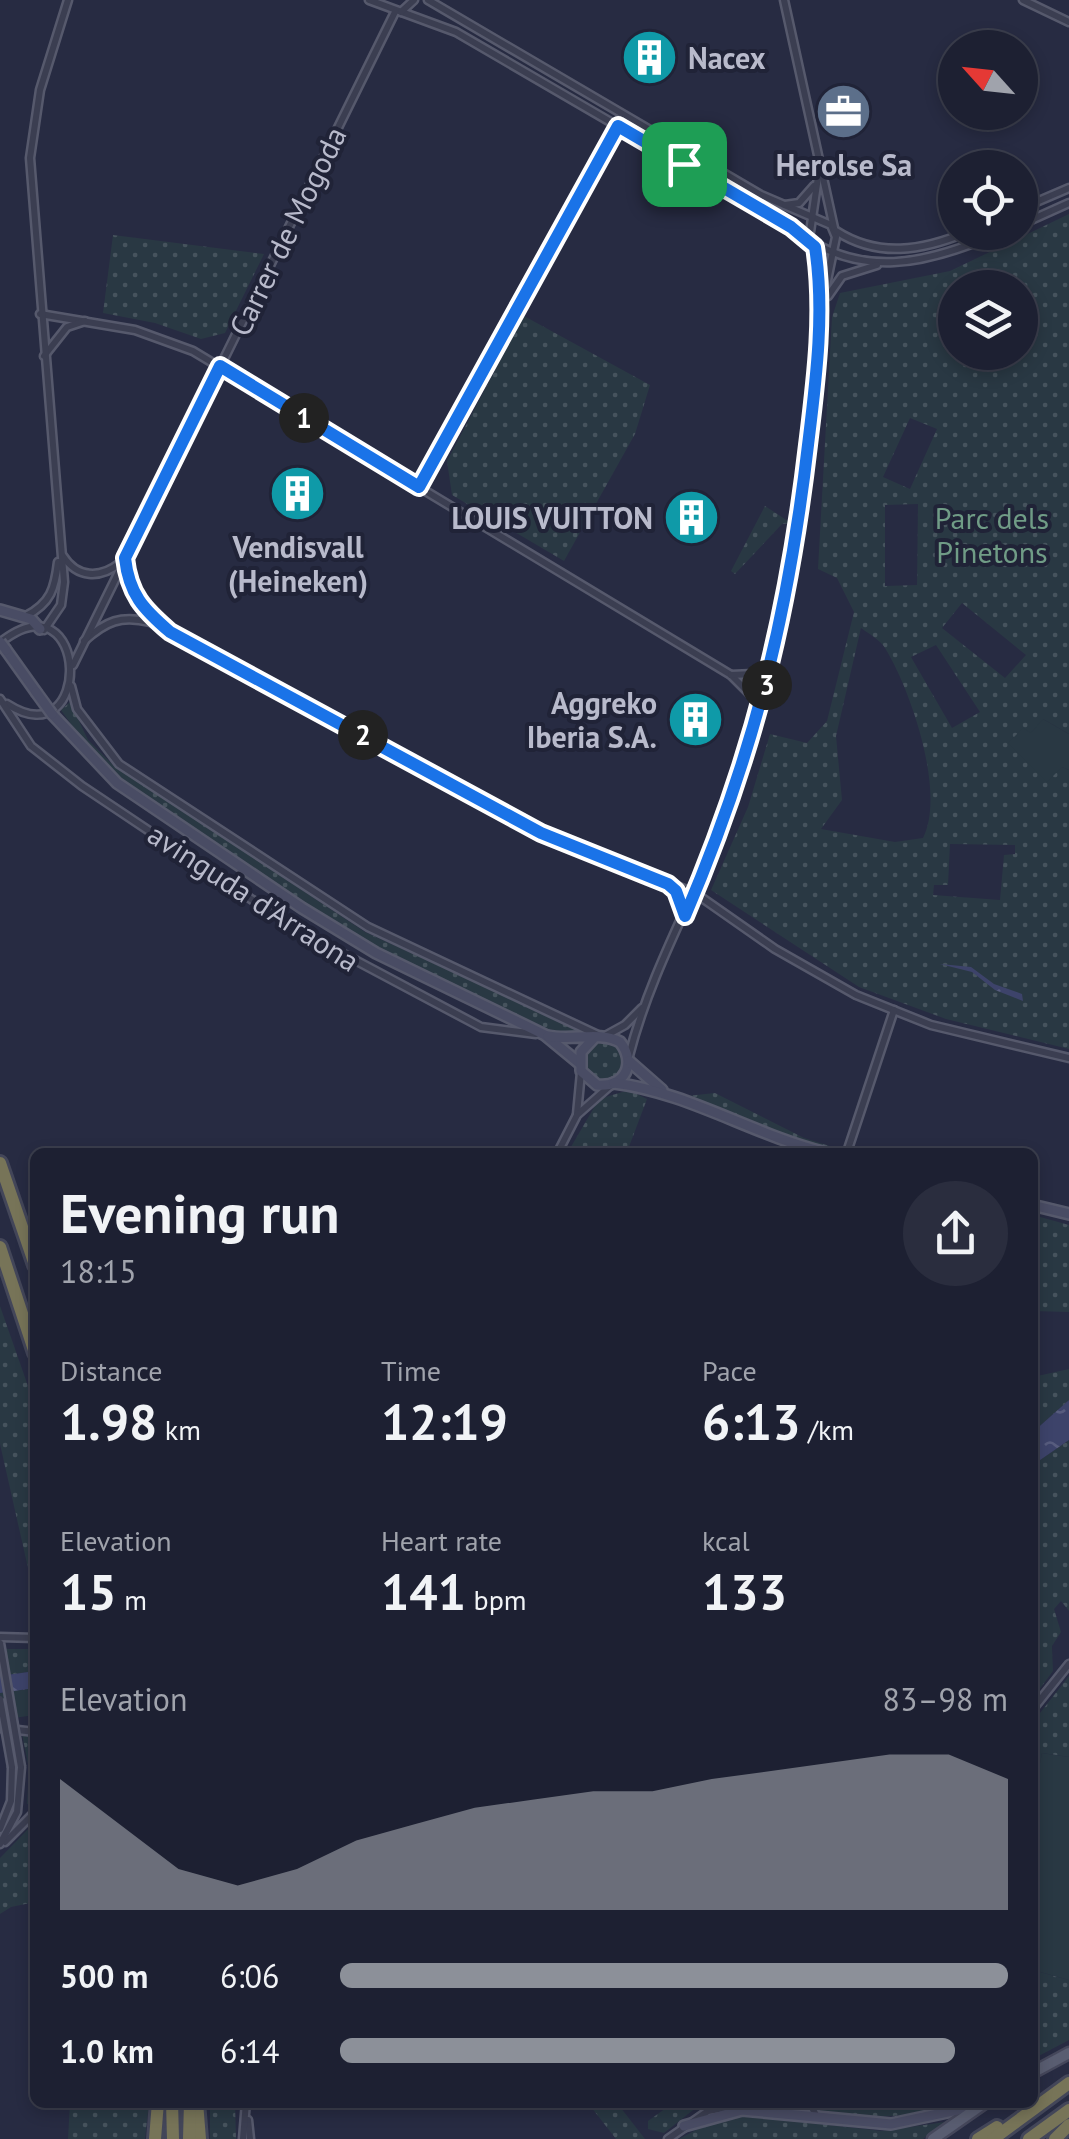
<!DOCTYPE html>
<html lang="en">
<head>
<meta charset="utf-8">
<style>
	body { margin:0; font-family:"PT Sans",sans-serif; background:#2a2d3e; color:#f1f3f6; height:100vh; display:flex; flex-direction:column; font-size:38px; white-space:nowrap }
	* { box-sizing:border-box; margin:0 }
	p { font-size:32px; color:#a0a3ac }
	.icon { flex:none; width:55px; height:55px; fill:none; stroke:currentColor; stroke-width:2; stroke-linecap:round; stroke-linejoin:round }
	.map { position:relative; flex:1; overflow:hidden }
	.panel { position:absolute; left:30px; top:1148px; width:1008px; height:960px; display:flex; flex-direction:column; background:#1d2032; border-radius:15px; box-shadow:0 5px 15px #0003,0 0 0 2px #3b3e4d }
	.panel>* { flex:none }
	.needle { width:65px; rotate:297deg }
	.tools { position:absolute; left:938px; top:30px; display:grid; gap:20px }
	.tools a { display:grid; place-items:center; width:100px; height:100px; border-radius:50%; background:#1d2032; box-shadow:0 5px 15px #0003,0 0 0 2px #3b3e4d; font-size:50px }
	.pin { position:absolute; display:grid; place-items:center; width:85px; height:85px; color:#fff; margin:-42px; border-radius:20px; box-shadow:0 5px 15px #0006 }
	.km { position:absolute; width:50px; height:50px; margin:-25px; border-radius:50%; background:#222; color:#fff; font-size:28px; line-height:50px; text-align:center }
	.round { display:grid; place-items:center; flex:none; width:105px; height:105px; border-radius:52px; background:#2a2d3e }
	.summary { display:flex; align-items:center; justify-content:space-between; height:170px; padding:0 30px }
	h1 { font-size:55px; font-weight:800; line-height:75px }
	.figures { display:grid; grid-template-columns:repeat(3,1fr); gap:15px; height:170px; padding:10px 30px }
	.figures div { display:grid; align-content:center }
	.figures b { font-size:50px; font-weight:800 }
	.figures small { font-size:28px; font-weight:400 }
	.figures p { font-size:28px }
	.chart { height:280px; padding:20px 30px }
	.chart p { display:flex; justify-content:space-between }
	.chart svg { width:100%; height:180px; margin-top:10px; fill:#8c9099; opacity:.7 }
	ul { padding:0 30px; list-style:none; font-size:32px }
	li { display:grid; grid-template-columns:160px 120px 1fr; align-items:center; height:75px }
	li i { height:25px; border-radius:12px; background:#8c9099 }
	.map>svg:first-child { display:block }
	.grass { fill:url(#grass-dots); fill-rule:evenodd }
	.garden { fill:#293843 }
	.water { fill:url(#water-ripples) }
	.lines { fill:none; stroke-linecap:round; stroke-linejoin:round }
	.street-casing { stroke:#56596c; stroke-width:11 }
	.secondary-casing { stroke:#56596c; stroke-width:14 }
	.primary-casing { stroke:#45475b; stroke-width:15 }
	.highway-casing { stroke:#434659; stroke-width:18 }
	.street { stroke:#3b3e51; stroke-width:6 }
	.secondary { stroke:#494c64; stroke-width:9 }
	.primary { stroke:#595d71; stroke-width:10 }
	.highway { stroke:#777458; stroke-width:12 }
	.street-bridge-casing { stroke:#56596c; stroke-width:11; stroke-linecap:butt }
	.secondary-bridge-casing { stroke:#56596c; stroke-width:14; stroke-linecap:butt }
	.street-bridge { stroke:#3b3e51; stroke-width:6 }
	.secondary-bridge { stroke:#494c64; stroke-width:9 }
	.route-casing { stroke:#fff; stroke-width:20 }
	.route { stroke:#1a73e8; stroke-width:12 }
	.labels { text-anchor:middle; dominant-baseline:central; stroke-width:8; stroke-linejoin:round; paint-order:stroke }
	.poi-label { font-size:30px; font-weight:bold; fill:#b8bacb; stroke:#202337 }
	.street-label { font-size:30px; fill:#b8bacb; stroke:#202337 }
	.park-label { font-size:30px; fill:#709c86; stroke:#202337 }
</style>
</head>
<body>
<div class="map">
<svg width="1069" height="2139" viewBox="0 0 1069 2139">
	<defs>
		<pattern id="grass-dots" width="8" height="8" patternUnits="userSpaceOnUse" patternTransform="scale(2.5)"><rect width="8" height="8" fill="#293843"/><path d="M2 2h.1M6 6h.1" fill="none" stroke="#46535d" stroke-width="1.8" stroke-linecap="round"/></pattern>
		<pattern id="water-ripples" width="26" height="14" patternUnits="userSpaceOnUse" patternTransform="scale(2.5)"><rect width="26" height="14" fill="#3d436a"/><path d="M2 4q2-2 4 0t4 0M15 11q2-2 4 0t4 0" fill="none" stroke="#575c7e"/></pattern>
	</defs>
	<rect width="100%" height="100%" fill="#272b42"/>
	<g class="grass">
		<path d="M1069,214V734L1043,719L1062,767L1069,770V1049L946,1019L859,987L711,890L748,807L770,734L807,743L827,721L854,612L837,578L818,569L832,317L840,293L950,271ZM955,288H1020V352H955ZM910,418L937,429L910,489L883,477ZM918,504L917,585L885,586V505ZM962,603L1026,655L1005,678L942,628ZM861,628C869,634 880,640 885,648C911,690 946,793 923,838L895,842L821,829L842,800L836,736ZM936,645L980,712L952,728L911,657ZM950,844L1015,845V854L1004,855L1000,900L933,895L934,885H948Z"/>
		<path d="M113,235L264,254L225,333L201,339L155,323L103,313Z"/>
		<path d="M524,316L650,385L635,434L564,561L452,495L447,461Z"/>
		<path d="M765,506L791,523L782,524L735,574L731,571Z"/>
		<path d="M70,702L88,740L112,764L365,932L588,1034H556L364,942L330,921L117,776L88,748L61,710Z"/>
		<circle cx="606" cy="1062" r="20"/>
		<path d="M629,1090L647,1099L627,1152H568L599,1099Z"/>
		<path d="M715,1093L804,1138L849,1152L790,1138L687,1096Z"/>
		<path d="M1033,1215L1069,1225V1312L1033,1311Z"/>
		<path d="M0,1306L35,1406V1599L0,1444Z"/>
		<path d="M1069,1369V1400L1033,1432V1377Z"/>
		<path d="M1069,1440V1611L1061,1601L1054,1609L1061,1632L1052,1646L1053,1671L1033,1698V1465Z"/>
		<path d="M0,1649H29L28,1672L0,1676Z"/>
		<path d="M1069,1676V1757L1042,1753L1033,1803V1722Z"/>
		<path d="M22,1734L35,1739V1799L27,1804L29,1769Z"/>
		<path d="M35,1822V1902L11,1907L0,1914V1858Z"/>
		<path d="M1033,1970L1069,1980V2040L1033,2059Z"/>
		<path d="M70,2103H149L145,2139H68Z"/>
		<path d="M210,2103H235L236,2139H210Z"/>
		<path d="M588,2103H617L645,2139H616Z"/>
		<path d="M673,2103H702L664,2133L648,2129V2121Z"/>
		<path d="M815,2103H965C915,2119 871,2118 819,2114Z"/>
		<path d="M743,2115L882,2131L945,2122L923,2139H679L715,2120Z"/>
	</g>
	<g class="garden">
		<path d="M1043,719L1069,734V770L1062,767L1047,782L1008,743L1023,728L1031,733Z"/>
		<path d="M35,1688V1715L0,1720V1693Z"/>
		<path d="M1042,1753L1069,1757V1980L1033,1970L1032,1803Z"/>
	</g>
	<g class="water">
		<path d="M940,964L971,967L994,984L1022,994L1023,1001L995,990L972,972Z"/>
		<path d="M1069,1400V1440L1033,1465V1432Z"/>
		<path d="M35,1671V1688L0,1693V1676Z"/>
	</g>
	<g class="lines">
		<defs>
			<g id="street">
				<path d="M369,0L456,32L791,227C858,282 928,264 1001,232"/>
				<path d="M428,0L761,195L831,225L836,237L823,300"/>
				<path d="M784,0L834,228"/>
				<path d="M1023,0L1069,22"/>
				<path d="M401,12L414,0"/>
				<path d="M785,205L799,203L814,186"/>
				<path d="M1020,209L1069,188"/>
				<path d="M1020,225L1069,203"/>
				<path d="M836,231C878,258 922,251 967,232"/>
				<path d="M810,232L818,177"/>
				<path d="M828,296L842,276L877,265"/>
				<path d="M40,314L135,330L193,351L731,675L761,705"/>
				<path d="M44,356L67,327L85,321"/>
				<path d="M419,487L618,126"/>
				<path d="M63,556C77,578 100,579 120,563"/>
				<path d="M126,561C128,590 139,606 162,625"/>
				<path d="M26,616C51,603 55,588 58,562"/>
				<path d="M44,630L61,605L64,582L30,158L40,90L68,0"/>
				<path d="M84,641C106,621 121,615 150,622L541,833L695,893L775,949L856,995L931,1025L1069,1058"/>
				<path d="M1,642C90,573 94,760 7,704"/>
				<path d="M73,665L395,12"/>
				<path d="M731,675L754,674L772,659"/>
				<path d="M71,686L77,709L119,764L368,927L600,1036"/>
				<path d="M0,699L31,746L82,786L293,927L481,1027L536,1034"/>
				<path d="M673,888L684,913"/>
				<path d="M605,1036L625,1025L642,1008"/>
				<path d="M629,1056C652,965 703,882 735,794C776,684 794,568 807,452C816,384 825,315 815,247"/>
				<path d="M577,1114L581,1072"/>
				<path d="M848,1149L894,1010"/>
				<path d="M558,1152L577,1115L611,1085"/>
				<path d="M0,1637L35,1638"/>
				<path d="M1032,1710L1069,1664"/>
				<path d="M0,1728L35,1732"/>
				<path d="M0,1829L11,1801L12,1767"/>
				<path d="M5,1842L35,1812"/>
				<path d="M0,1844L17,1812L21,1767"/>
				<path d="M809,2102L817,2117"/>
				<path d="M248,2120L250,2139"/>
				<path d="M243,2139L246,2102"/>
				<path d="M668,2139L708,2111L756,2102"/>
			</g>
			<g id="secondary">
				<path d="M0,610L31,619L40,629"/>
				<path d="M6,650L36,692"/>
				<path d="M52,714L117,783L302,908L376,953L545,1035L579,1063"/>
				<path d="M548,1036C571,1041 600,1031 620,1042C637,1063 625,1088 597,1085L581,1071V1052L594,1038"/>
				<path d="M629,1061L662,1090"/>
				<path d="M614,1083C687,1092 752,1134 823,1152"/>
				<path d="M1032,1205L1069,1214"/>
				<path d="M684,2126L742,2110L891,2124L976,2106"/>
			</g>
			<g id="primary">
				<path d="M1032,2073L1069,2053"/>
				<path d="M933,2139L986,2102"/>
			</g>
			<g id="highway">
				<path d="M0,1163L35,1265"/>
				<path d="M0,1247L35,1353"/>
				<path d="M172,2102L173,2139"/>
				<path d="M197,2102L200,2139"/>
				<path d="M155,2139L158,2102"/>
				<path d="M189,2139L190,2102"/>
				<path d="M978,2139L997,2127"/>
				<path d="M993,2139L1069,2083"/>
				<path d="M1029,2139L1069,2110"/>
				<path d="M1055,2139L1069,2125"/>
			</g>
		</defs>
		<use href="#street" class="street-casing"/>
		<use href="#secondary" class="secondary-casing"/>
		<use href="#primary" class="primary-casing"/>
		<use href="#highway" class="highway-casing"/>
		<use href="#street" class="street"/>
		<use href="#secondary" class="secondary"/>
		<use href="#primary" class="primary"/>
		<use href="#highway" class="highway"/>
		<defs>
			<g id="street-bridge">
				<path d="M0,1643L21,1767"/>
				<path d="M0,1699L12,1767"/>
			</g>
			<g id="secondary-bridge">
				<path d="M0,642L6,650"/>
				<path d="M36,692L52,714"/>
			</g>
		</defs>
		<use href="#street-bridge" class="street-bridge-casing"/>
		<use href="#secondary-bridge" class="secondary-bridge-casing"/>
		<use href="#street-bridge" class="street-bridge"/>
		<use href="#secondary-bridge" class="secondary-bridge"/>
	</g>
	<g class="lines">
		<defs>
			<path id="route" d="M618,126L791,227L815,247C825,312 816,380 808,445C788,617 753,757 685,916L676,891L668,884L541,833L170,632C143,609 129,594 125,558L220,366L419,487Z"/>
		</defs>
		<use href="#route" class="route-casing"/>
		<use href="#route" class="route"/>
	</g>
	<defs>
		<symbol id="building-disc" viewBox="-11 -11 22 22"><circle r="9.5" fill="#0f9aa8" stroke="#202337"/><path d="M-4-6H4V6H1V3H-1V6H-4ZM-2.5-4.3h1.7v1.8h-1.7ZM.8-4.3h1.7v1.8H.8ZM-2.5-1h1.7V.8h-1.7ZM.8-1h1.7V.8H.8Z" fill="#fff"/></symbol>
		<symbol id="office-disc" viewBox="-11 -11 22 22"><circle r="9.5" fill="#5c6f8a" stroke="#202337"/><path d="M-6-3h4V-5.5h4V-3h4V5H-6ZM-1-4.5V-3h2v-1.5ZM-6 0V1H6V0Z" fill="#fff"/></symbol>
	</defs>
	<g fill-rule="evenodd">
		<use href="#building-disc" x="618" y="26" width="63" height="63"/>
		<use href="#office-disc" x="812" y="80" width="63" height="63"/>
		<use href="#building-disc" x="266" y="462" width="63" height="63"/>
		<use href="#building-disc" x="660" y="486" width="63" height="63"/>
		<use href="#building-disc" x="664" y="688" width="63" height="63"/>
	</g>
	<g class="labels">
		<g class="poi-label">
			<text x="688" y="57" text-anchor="start">Nacex</text>
			<text x="844" y="164">Herolse Sa</text>
			<text x="653" y="517" text-anchor="end">LOUIS VUITTON</text>
			<text x="298" y="546">Vendisvall<tspan x="298" dy="34">(Heineken)</tspan></text>
			<text x="657" y="702" text-anchor="end">Aggreko<tspan x="657" dy="34">Iberia S.A.</tspan></text>
		</g>
		<g class="street-label">
			<text transform="translate(287 231) rotate(-64)">Carrer de Mogoda</text>
			<text transform="translate(254 897) rotate(33)">avinguda d'Arraona</text>
		</g>
		<g class="park-label">
			<text x="992" y="517">Parc dels<tspan x="992" dy="34">Pinetons</tspan></text>
		</g>
	</g>
</svg>
<div class="tools">
<a><svg class="needle" viewBox="-14 -14 28 28"><path d="M0-13l5 13h-10z" fill="#e53935"/><path d="M0 13l5-13h-10z" fill="#a0a3ac"/></svg></a>
<a><svg class="icon" aria-label="locate" viewBox="0 0 24 24"><circle cx="12" cy="12" r="6"/><path d="M12 2v4M12 18v4M2 12h4M18 12h4"/></svg></a>
<a><svg class="icon" aria-label="layers" viewBox="0 0 24 24"><path d="M12 4l9 5-9 5-9-5zM3 14l9 5 9-5"/></svg></a>
</div>
<div class="pin" style="left:684px;top:164px;background:#1e9e55"><svg class="icon" aria-label="arrive" viewBox="0 0 24 24"><path d="M6 21V4h12l-3 4 3 4H6"/></svg></div>
<b class="km" style="left:304px;top:418px">1</b>
<b class="km" style="left:363px;top:735px">2</b>
<b class="km" style="left:767px;top:685px">3</b>
<section class="panel">
<div class="summary"><div><h1>Evening run</h1><p>18:15</p></div><a class="round"><svg class="icon" aria-label="share" viewBox="0 0 24 24"><path d="M12 15V3M7 8l5-5 5 5M5 13v7h14v-7"/></svg></a></div>
<div class="figures">
<div><p>Distance</p><b>1.98<small> km</small></b></div>
<div><p>Time</p><b>12:19</b></div>
<div><p>Pace</p><b>6:13<small> /km</small></b></div>
</div>
<div class="figures">
<div><p>Elevation</p><b>15<small> m</small></b></div>
<div><p>Heart rate</p><b>141<small> bpm</small></b></div>
<div><p>kcal</p><b>133</b></div>
</div>
<div class="chart"><p><span>Elevation</span>83–98 m</p>
<svg viewBox="0 0 160 44" preserveAspectRatio="none"><path d="M0 44V12L10 23L20 34L30 38L40 34L50 27L60 23L70 19L80 17L90 15L100 15L110 12L120 10L130 8L140 6L150 6L160 12V44z"/></svg>
</div>
<ul>
<li><b>500 m</b>6:06<i style="width:100%"></i></li>
<li><b>1.0 km</b>6:14<i style="width:92%"></i></li>
</ul>
</section>
</div>
</body>
</html>
